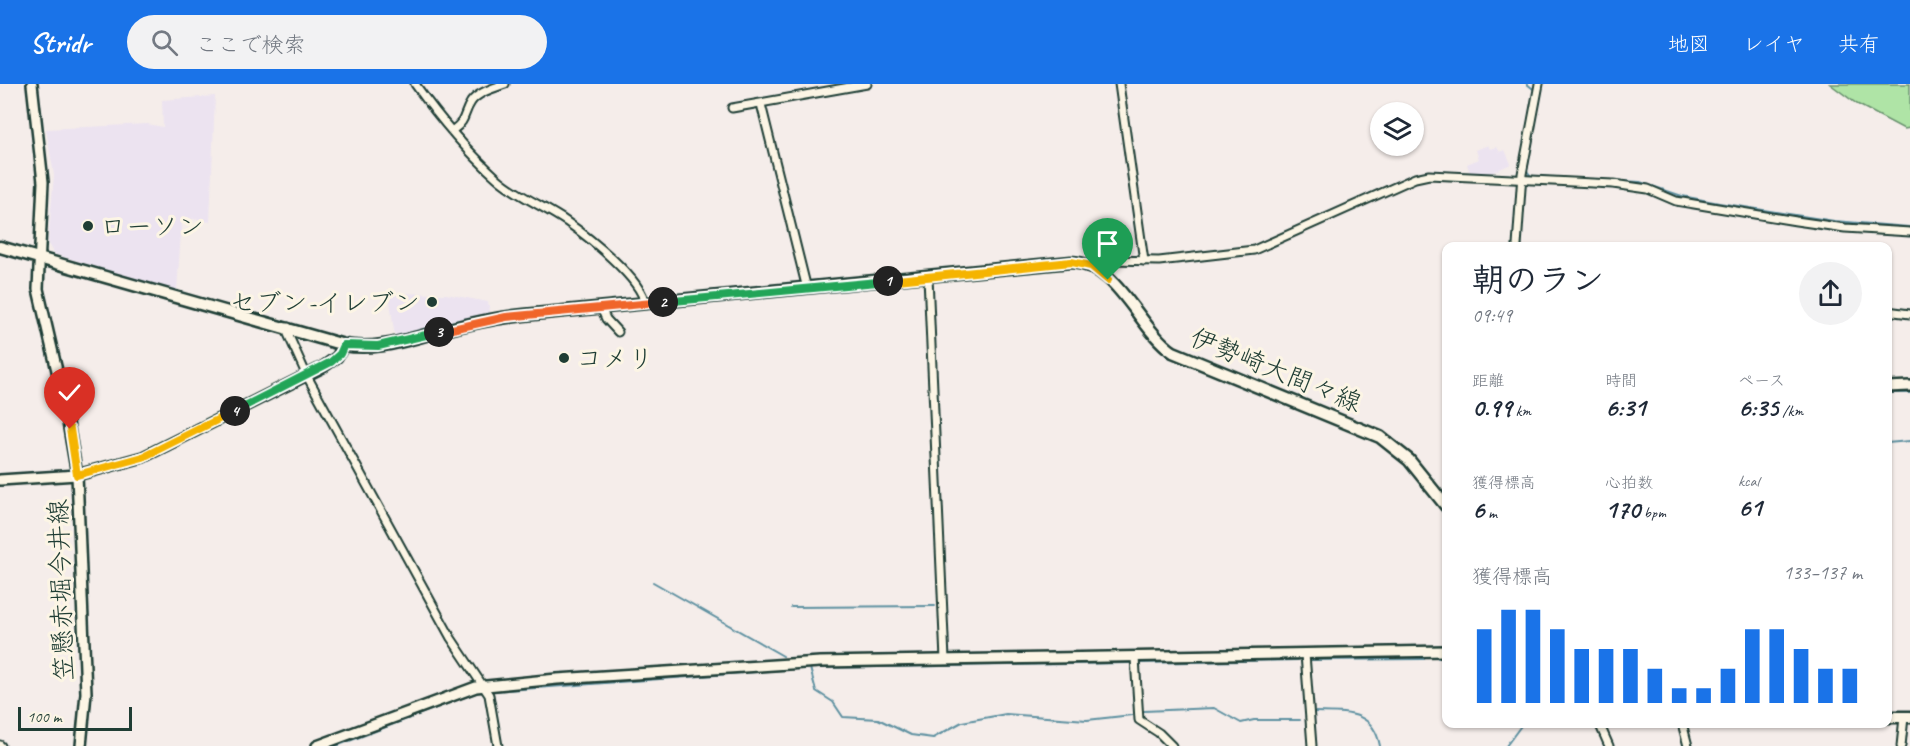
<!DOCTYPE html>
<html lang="ja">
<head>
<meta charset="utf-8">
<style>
	body { margin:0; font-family:Caveat,"Klee One",sans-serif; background:#f2f2f3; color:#1f2937; height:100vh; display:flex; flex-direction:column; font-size:22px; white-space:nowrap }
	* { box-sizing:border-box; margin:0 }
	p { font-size:20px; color:#747a83 }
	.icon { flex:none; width:33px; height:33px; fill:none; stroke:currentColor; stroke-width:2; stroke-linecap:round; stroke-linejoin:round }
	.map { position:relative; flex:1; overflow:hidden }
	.side { position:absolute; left:1442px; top:158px; width:450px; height:486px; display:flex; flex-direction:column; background:#fff; border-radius:12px; box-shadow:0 2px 4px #0004 }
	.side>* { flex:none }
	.tools { position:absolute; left:1370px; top:18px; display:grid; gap:12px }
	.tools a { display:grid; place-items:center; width:54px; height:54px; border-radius:50%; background:#fff; box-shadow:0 2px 4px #0004; font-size:30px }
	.scale { position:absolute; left:18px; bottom:15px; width:114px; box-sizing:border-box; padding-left:6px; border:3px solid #1f3d34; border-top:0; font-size:16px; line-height:21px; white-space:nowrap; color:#1f3d34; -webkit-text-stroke:4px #fcf5e5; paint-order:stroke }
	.pin { position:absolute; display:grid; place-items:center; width:51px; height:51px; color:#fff; margin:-62px -26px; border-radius:50% 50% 50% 0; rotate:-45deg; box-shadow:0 0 6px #0007 }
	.pin .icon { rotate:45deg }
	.km { position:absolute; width:30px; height:30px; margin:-15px; border-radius:50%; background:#222; color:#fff; font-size:16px; line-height:30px; text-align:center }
	.round { display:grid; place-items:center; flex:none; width:63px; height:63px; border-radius:32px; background:#f2f2f3 }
	.overview { display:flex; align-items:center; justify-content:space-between; height:102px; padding:0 30px }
	h1 { font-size:33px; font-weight:800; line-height:45px }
	.stats { display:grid; grid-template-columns:repeat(3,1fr); gap:9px; height:102px; padding:6px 30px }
	.stats div { display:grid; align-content:center }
	.stats b { font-size:26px; font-weight:800 }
	.stats small { font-size:16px; font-weight:400 }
	.stats p { font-size:16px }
	.chart { height:168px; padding:12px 30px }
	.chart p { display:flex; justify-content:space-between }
	.chart svg { width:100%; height:108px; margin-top:6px; stroke:#1a73e8; stroke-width:6 }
	header { display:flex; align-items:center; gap:36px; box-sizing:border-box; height:84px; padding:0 30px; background:#1a73e8; color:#fff }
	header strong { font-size:28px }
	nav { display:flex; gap:33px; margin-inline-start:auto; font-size:21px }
	.search { width:420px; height:54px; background:#f2f2f3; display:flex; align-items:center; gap:15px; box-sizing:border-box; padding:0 21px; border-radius:33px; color:#747a83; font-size:22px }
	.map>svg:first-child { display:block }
	.built { fill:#ece3f0 }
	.green { fill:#afe4a6; stroke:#67906d; stroke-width:1.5 }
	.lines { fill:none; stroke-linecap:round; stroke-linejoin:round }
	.stream { stroke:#5f91a1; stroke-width:2 }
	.street-casing { stroke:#1f3d34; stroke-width:11 }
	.secondary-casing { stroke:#1f3d34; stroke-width:14 }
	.primary-casing { stroke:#1f3d34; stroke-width:15 }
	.street { stroke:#fcf5e5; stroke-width:7 }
	.secondary { stroke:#fcf5e5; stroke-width:9 }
	.primary { stroke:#fcf5e5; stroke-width:10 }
	.split-1-casing { stroke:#fff; stroke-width:12 }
	.split-2-casing { stroke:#fff; stroke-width:12 }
	.split-3-casing { stroke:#fff; stroke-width:12 }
	.split-4-casing { stroke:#fff; stroke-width:12 }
	.split-5-casing { stroke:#fff; stroke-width:12 }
	.split-1 { stroke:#f5b400; stroke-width:8 }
	.split-2 { stroke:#22a559; stroke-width:8 }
	.split-3 { stroke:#f0652b; stroke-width:8 }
	.split-4 { stroke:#22a559; stroke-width:8 }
	.split-5 { stroke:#f5b400; stroke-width:8 }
	.poi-dot { fill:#1f3d34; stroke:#fcf5e5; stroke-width:2 }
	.labels { text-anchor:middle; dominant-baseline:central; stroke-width:6; stroke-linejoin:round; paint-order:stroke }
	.poi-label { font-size:26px; fill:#1f3d34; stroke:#fcf5e5; text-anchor:start }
	.street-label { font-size:26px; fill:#1f3d34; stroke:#fcf5e5 }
</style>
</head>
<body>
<header>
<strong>Stridr</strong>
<div class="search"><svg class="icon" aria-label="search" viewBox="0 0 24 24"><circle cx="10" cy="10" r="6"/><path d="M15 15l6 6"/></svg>ここで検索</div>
<nav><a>地図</a><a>レイヤ</a><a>共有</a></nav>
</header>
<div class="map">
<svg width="1910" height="662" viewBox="0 0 1910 662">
	<rect width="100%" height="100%" fill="#f5edea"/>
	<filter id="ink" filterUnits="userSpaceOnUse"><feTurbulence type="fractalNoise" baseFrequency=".0167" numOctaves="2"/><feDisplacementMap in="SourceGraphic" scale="12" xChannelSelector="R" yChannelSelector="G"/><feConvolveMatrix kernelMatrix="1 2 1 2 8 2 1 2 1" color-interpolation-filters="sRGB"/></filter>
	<g filter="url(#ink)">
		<g class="built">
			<path d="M215,12L210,138L182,133L177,207L54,170L48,160L54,91L46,45L147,40L163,43L162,16Z"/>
			<path d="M1488,61L1490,65L1497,63L1500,68L1505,66L1511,80L1484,92H1471L1467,80L1479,75L1476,66Z"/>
			<path d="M389,209L446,210L488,218L491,231L395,255Z"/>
		</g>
		<path class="green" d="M1830,0H1910V44L1904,45L1857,20Z"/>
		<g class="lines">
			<g class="stream">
				<path d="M1527,0L1537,8"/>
				<path d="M1532,57L1527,87L1531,92L1640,98L1682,112L1719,119L1834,137L1909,143"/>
				<path d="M1887,309H1910"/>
				<path d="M1887,359L1910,357"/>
				<path d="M653,498L783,572"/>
				<path d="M791,523L935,522"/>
				<path d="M1438,574H1446"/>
				<path d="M1309,576L1424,575"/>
				<path d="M1129,579L810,584L816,607L833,618L843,633L878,635L911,651L933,654L962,638L1006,630L1087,636L1132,631"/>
				<path d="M1140,579L1298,576"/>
				<path d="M494,607L797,585"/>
				<path d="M1144,627L1214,624L1241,639L1254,636H1300"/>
				<path d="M1314,628C1345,629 1373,625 1380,662"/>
				<path d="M336,662L478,608"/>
				<path d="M1506,662L1523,639"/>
			</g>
			<defs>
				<g id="street">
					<path d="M415,0C437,31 468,68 497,94C517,112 544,122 567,138C587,152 642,195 645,220"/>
					<path d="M1119,0L1144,177"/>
					<path d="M761,20L807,205"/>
					<path d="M732,24L867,0"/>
					<path d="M453,46C467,36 463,30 471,18C478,8 494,4 505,0"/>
					<path d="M1517,162L1522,90L1539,0"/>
					<path d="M1091,182L1109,176L1159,177L1254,166L1415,94L1429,91L1613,100L1648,105L1676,117L1796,137L1845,144L1910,148"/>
					<path d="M928,193L945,576"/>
					<path d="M601,224L606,235L618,248"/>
					<path d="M1887,227L1910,230"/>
					<path d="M288,243V250L307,292L451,554L489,611L498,662"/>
					<path d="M1305,570L1312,662"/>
					<path d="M1135,574L1139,636L1159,649L1172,662"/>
					<path d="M1599,639L1609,662"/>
					<path d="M1682,639L1688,662"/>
					<path d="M0,661L1,662"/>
					<path d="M1901,662L1904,633"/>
				</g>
				<g id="secondary">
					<path d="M32,0L43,98L38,205L65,321L77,391L86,609L81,662"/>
					<path d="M1887,303L1910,302"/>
					<path d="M0,396L77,391L143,373L323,283L337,273L344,261"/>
					<path d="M317,662L476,603L557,595L820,578L1446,567"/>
				</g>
				<g id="primary">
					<path d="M0,163L344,261C378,267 408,255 441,247C468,240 495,234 524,231L1071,178C1119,180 1137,243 1173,268L1380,353L1409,376L1446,422"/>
					<path d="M1887,633H1910"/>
				</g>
			</defs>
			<use href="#street" class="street-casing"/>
			<use href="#secondary" class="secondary-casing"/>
			<use href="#primary" class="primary-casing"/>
			<use href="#street" class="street"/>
			<use href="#secondary" class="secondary"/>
			<use href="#primary" class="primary"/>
		</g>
	</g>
	<g class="lines" filter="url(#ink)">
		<defs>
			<path id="split-1" d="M888,197L1071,178L1091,182L1108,196"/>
			<path id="split-2" d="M663,218L888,197"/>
			<path id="split-3" d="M439,248L506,233L663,218"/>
			<path id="split-4" d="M235,327L331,278L340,270L344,261L378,262L439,248"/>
			<path id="split-5" d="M70,345L77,391L143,373L235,327"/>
		</defs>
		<use href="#split-1" class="split-1-casing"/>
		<use href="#split-2" class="split-2-casing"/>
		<use href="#split-3" class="split-3-casing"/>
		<use href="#split-4" class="split-4-casing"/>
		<use href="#split-5" class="split-5-casing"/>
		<use href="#split-1" class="split-1"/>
		<use href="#split-2" class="split-2"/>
		<use href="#split-3" class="split-3"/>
		<use href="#split-4" class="split-4"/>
		<use href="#split-5" class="split-5"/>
	</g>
	<g class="poi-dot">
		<circle cx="88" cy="142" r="6"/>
		<circle cx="432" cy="218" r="6"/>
		<circle cx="564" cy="274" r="6"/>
	</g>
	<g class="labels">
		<g class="poi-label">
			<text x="100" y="142">ローソン</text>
			<text x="420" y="218" text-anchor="end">セブン-イレブン</text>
			<text x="576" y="274">コメリ</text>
		</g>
		<g class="street-label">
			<text transform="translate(1276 286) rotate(22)">伊勢崎大間々線</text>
			<text transform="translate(61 506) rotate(-92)">笠懸赤堀今井線</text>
		</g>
	</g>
</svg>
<div class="tools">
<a><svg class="icon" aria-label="layers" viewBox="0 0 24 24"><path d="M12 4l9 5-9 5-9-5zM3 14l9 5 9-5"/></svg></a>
</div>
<div class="scale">100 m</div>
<div class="pin" style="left:1108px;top:196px;background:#1e9e55"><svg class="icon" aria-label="arrive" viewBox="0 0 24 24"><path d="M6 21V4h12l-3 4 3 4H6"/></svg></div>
<div class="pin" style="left:70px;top:345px;background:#d93025"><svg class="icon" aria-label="check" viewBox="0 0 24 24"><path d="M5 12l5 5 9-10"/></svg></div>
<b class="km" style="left:888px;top:197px">1</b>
<b class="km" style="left:663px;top:218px">2</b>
<b class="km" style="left:439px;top:248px">3</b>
<b class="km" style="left:235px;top:327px">4</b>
<section class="side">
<div class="overview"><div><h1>朝のラン</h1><p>09:49</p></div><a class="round"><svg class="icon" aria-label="share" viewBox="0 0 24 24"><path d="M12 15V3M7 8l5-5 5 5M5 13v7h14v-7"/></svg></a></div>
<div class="stats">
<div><p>距離</p><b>0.99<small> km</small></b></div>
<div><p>時間</p><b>6:31</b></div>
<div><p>ペース</p><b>6:35<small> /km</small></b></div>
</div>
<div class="stats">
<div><p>獲得標高</p><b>6<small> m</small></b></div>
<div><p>心拍数</p><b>170<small> bpm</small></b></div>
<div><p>kcal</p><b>61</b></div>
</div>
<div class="chart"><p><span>獲得標高</span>133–137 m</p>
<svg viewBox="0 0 160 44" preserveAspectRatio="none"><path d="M5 44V14M15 44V6M25 44V6M35 44V14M45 44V22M55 44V22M65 44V22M75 44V30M85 44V38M95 44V38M105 44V30M115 44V14M125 44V14M135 44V22M145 44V30M155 44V30"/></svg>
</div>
</section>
</div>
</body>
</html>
